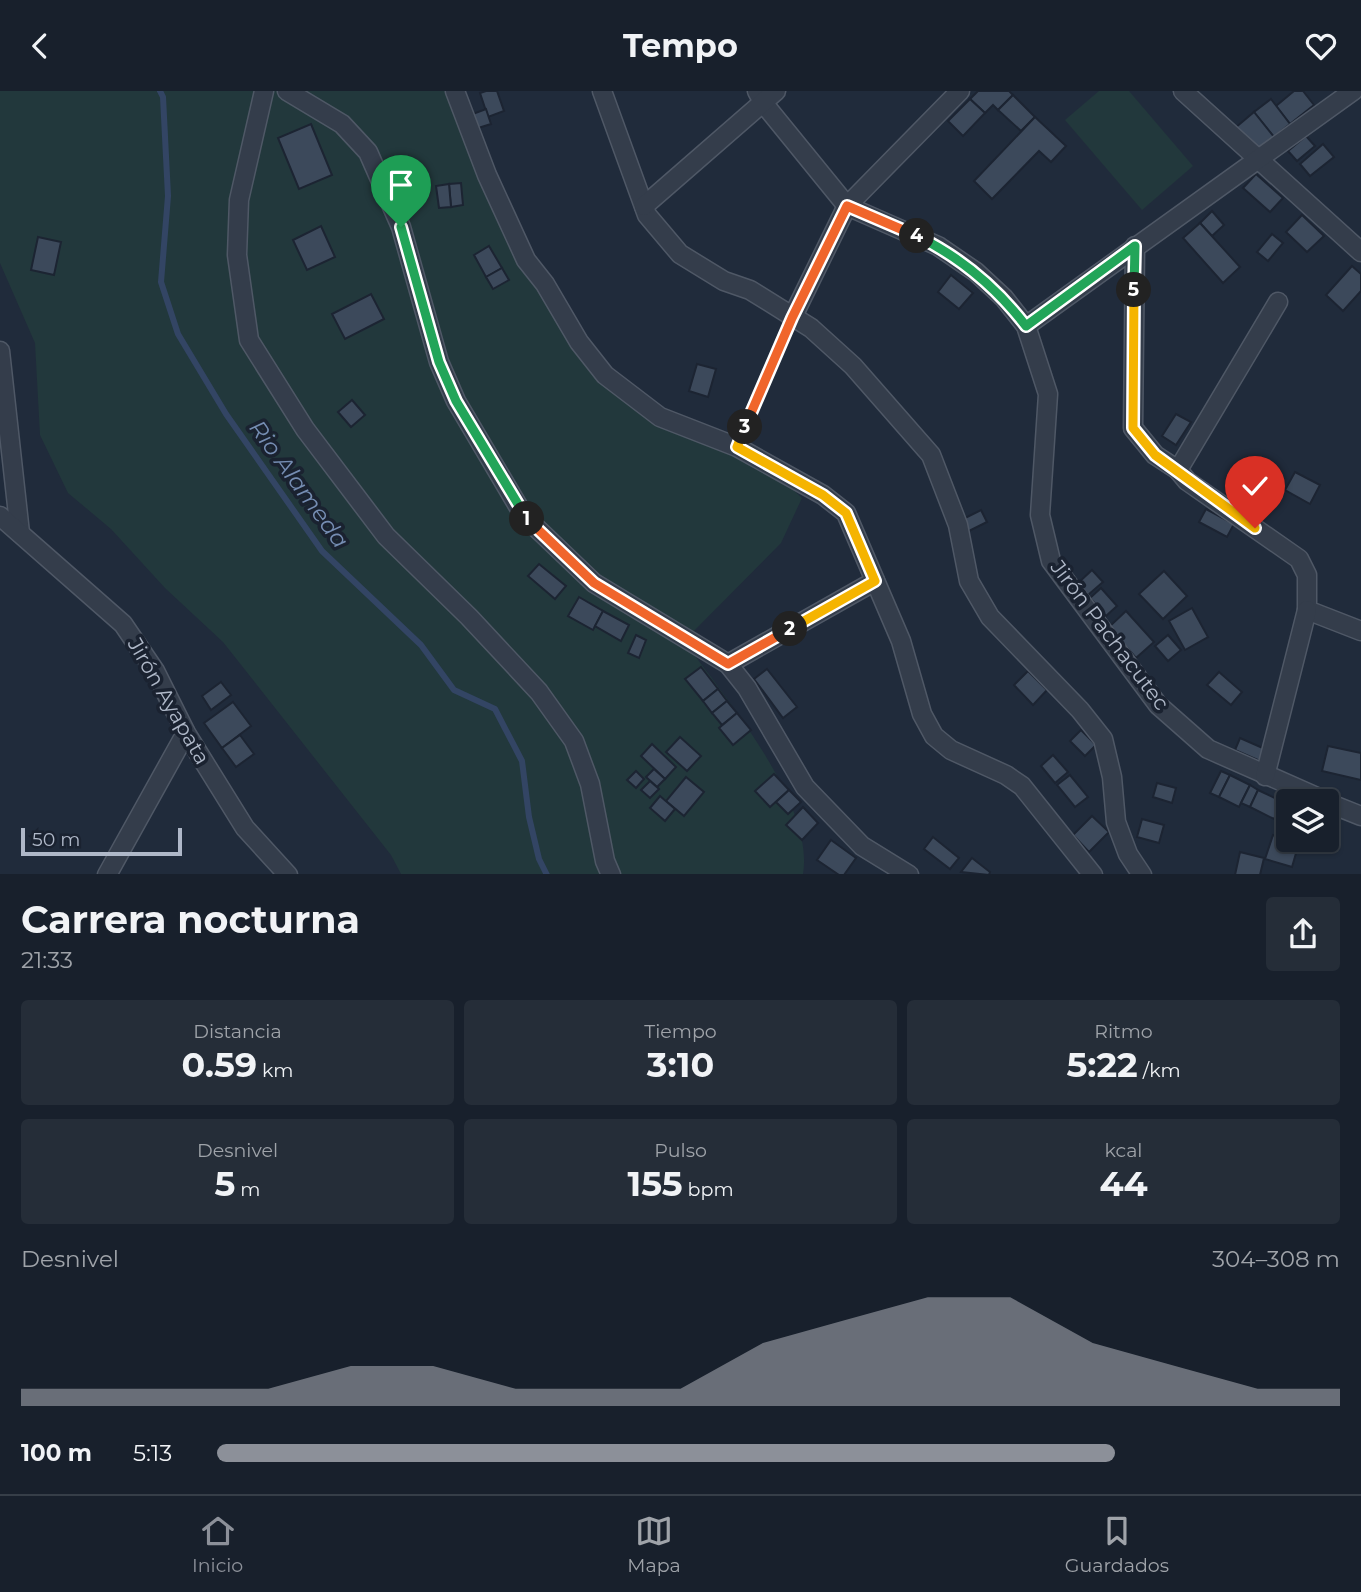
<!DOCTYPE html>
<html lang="es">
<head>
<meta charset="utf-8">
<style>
	body { margin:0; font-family:Montserrat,sans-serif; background:#252d38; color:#f1f3f6; height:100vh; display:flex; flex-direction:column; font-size:26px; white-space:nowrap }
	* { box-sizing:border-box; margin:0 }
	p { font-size:23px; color:#9fa3a9 }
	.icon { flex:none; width:38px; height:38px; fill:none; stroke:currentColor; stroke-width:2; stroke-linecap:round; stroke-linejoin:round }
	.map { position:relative; height:783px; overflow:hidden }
	.panel { display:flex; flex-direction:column; background:#18202c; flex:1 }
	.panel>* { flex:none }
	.controls { position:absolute; left:1276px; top:698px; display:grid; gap:14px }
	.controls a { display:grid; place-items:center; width:63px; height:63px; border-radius:7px; background:#18202c; box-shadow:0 2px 5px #0004,0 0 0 2px #363e48; font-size:35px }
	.scale { position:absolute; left:21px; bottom:18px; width:161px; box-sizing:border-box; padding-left:7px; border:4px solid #afb8c8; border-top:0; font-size:19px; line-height:24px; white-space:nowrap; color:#afb8c8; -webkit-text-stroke:5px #1a2230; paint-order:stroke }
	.pin { position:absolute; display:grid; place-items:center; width:60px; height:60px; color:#fff; margin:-72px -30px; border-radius:50% 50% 50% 0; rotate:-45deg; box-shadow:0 0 7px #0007 }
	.pin .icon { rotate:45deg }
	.km { position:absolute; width:35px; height:35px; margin:-18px; border-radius:50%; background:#222; color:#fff; font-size:19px; line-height:35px; text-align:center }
	.round { display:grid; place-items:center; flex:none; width:74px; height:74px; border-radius:7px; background:#252d38 }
	.summary { display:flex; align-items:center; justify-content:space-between; height:119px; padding:0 21px }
	h1 { font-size:38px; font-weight:700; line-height:52px }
	.stats { display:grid; grid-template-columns:repeat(3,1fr); gap:10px; height:119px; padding:7px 21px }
	.stats div { display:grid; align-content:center; border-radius:7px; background:#252d38; text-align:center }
	.stats b { font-size:35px; font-weight:700 }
	.stats small { font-size:19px; font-weight:400 }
	.stats p { font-size:19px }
	.chart { height:196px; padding:14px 21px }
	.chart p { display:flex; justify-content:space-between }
	.chart svg { width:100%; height:126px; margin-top:7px; fill:#8c9099; opacity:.7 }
	ul { padding:0 21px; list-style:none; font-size:23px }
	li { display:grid; grid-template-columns:112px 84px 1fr; align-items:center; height:52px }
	li i { height:18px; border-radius:9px; background:#8c9099 }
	header { display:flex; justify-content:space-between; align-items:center; height:91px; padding:0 21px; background:#18202c; font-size:32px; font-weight:700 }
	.dock { display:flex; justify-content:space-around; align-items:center; height:98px; border-top:2px solid #363e48; background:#18202c; font-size:19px; color:#9fa3a9 }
	.dock a { display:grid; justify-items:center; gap:4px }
	.dock .active { color:#8c9099 }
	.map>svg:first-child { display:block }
	.green { fill:#22383c }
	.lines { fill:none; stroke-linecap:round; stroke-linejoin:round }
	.stream { stroke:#334564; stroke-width:6 }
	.building { fill:#3c495b; stroke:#1c2432; stroke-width:2 }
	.street-casing { stroke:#4f5866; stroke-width:21 }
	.path { stroke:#3d5457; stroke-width:3.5; stroke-dasharray:5 5; stroke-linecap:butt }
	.street { stroke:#343d4b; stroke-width:18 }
	.split-1-casing { stroke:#fff; stroke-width:14 }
	.split-2-casing { stroke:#fff; stroke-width:14 }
	.split-3-casing { stroke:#fff; stroke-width:14 }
	.split-4-casing { stroke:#fff; stroke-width:14 }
	.split-5-casing { stroke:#fff; stroke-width:14 }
	.split-6-casing { stroke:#fff; stroke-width:14 }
	.split-1 { stroke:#22a559; stroke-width:9 }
	.split-2 { stroke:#f0652b; stroke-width:9 }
	.split-3 { stroke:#f5b400; stroke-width:9 }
	.split-4 { stroke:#f0652b; stroke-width:9 }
	.split-5 { stroke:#22a559; stroke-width:9 }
	.split-6 { stroke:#f5b400; stroke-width:9 }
	.labels { text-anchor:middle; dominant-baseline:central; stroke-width:7; stroke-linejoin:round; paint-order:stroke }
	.street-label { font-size:21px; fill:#afb8c8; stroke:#1a2230 }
	.water-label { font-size:23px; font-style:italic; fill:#758db2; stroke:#1a2230 }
</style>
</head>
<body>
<header><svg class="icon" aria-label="back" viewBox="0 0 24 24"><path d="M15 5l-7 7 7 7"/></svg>Tempo<svg class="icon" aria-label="heart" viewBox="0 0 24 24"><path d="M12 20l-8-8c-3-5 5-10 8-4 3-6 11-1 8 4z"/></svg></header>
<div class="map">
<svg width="1361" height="784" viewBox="0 0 1361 784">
	<rect width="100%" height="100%" fill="#202b3b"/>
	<g class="green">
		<path d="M0,0H451L498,126L597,281L649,317L762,370L802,407L781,452L684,550C725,606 815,713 803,783H401L391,764L223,551L165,497L111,438L68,402L40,344L35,252L0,172Z"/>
		<path d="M1099,0H1129L1193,75L1142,119L1065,29Z"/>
	</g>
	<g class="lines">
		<path class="stream" d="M160,0L163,6L168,105L161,191L178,243L226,323L322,460L421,554L454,599L495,618L522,670L529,726L539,768L547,784"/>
	</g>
	<g class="building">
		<path d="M486,0H497L504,20L488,26L480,2Z"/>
		<path d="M978,0H1009L1013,4L998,19L993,14L985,22L970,8Z"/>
		<path d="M1294,0H1303L1314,14L1290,33L1276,15Z"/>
		<path d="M1013,4L1035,26L1021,40L998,19Z"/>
		<path d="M970,8L985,22L963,45L948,30Z"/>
		<path d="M1271,8L1290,33L1274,46L1254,21Z"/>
		<path d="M486,18L491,33L475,38L470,24Z"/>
		<path d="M1254,21L1274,46L1255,61L1235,37Z"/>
		<path d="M1035,26L1066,55L1051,71L1039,60L992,108L974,90Z"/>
		<path d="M311,33L332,84L299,98L278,47Z"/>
		<path d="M1306,45L1315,55L1297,70L1288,60Z"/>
		<path d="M1323,53L1334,66L1310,85L1300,73Z"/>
		<path d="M1256,83L1283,107L1270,121L1243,97Z"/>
		<path d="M461,92L463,114L451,116L449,93Z"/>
		<path d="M449,93L451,116L439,117L436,95Z"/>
		<path d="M1212,120L1224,134L1212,145L1200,132Z"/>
		<path d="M1302,124L1324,145L1307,161L1286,141Z"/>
		<path d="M1200,132L1240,176L1223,192L1183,147Z"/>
		<path d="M321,135L335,166L307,179L293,149Z"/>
		<path d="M1272,143L1283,152L1268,170L1257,161Z"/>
		<path d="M38,146L61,151L54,184L31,179Z"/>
		<path d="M489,155L502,177L486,186L474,164Z"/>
		<path d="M1352,175L1361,183V200L1343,220L1326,204Z"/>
		<path d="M502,177L509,189L493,198L486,186Z"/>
		<path d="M951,184L973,202L959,218L938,201Z"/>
		<path d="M371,203L384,228L345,248L332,223Z"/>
		<path d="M697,273L716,278L708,306L689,300Z"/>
		<path d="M352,309L365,324L351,336L338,321Z"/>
		<path d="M1176,323L1191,331L1176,354L1162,345Z"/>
		<path d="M1295,381L1320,394L1310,413L1285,399Z"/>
		<path d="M1206,418L1234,433L1227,446L1199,431Z"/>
		<path d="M981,419L987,431L967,441L961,429Z"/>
		<path d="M539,473L566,495L555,508L528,485Z"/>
		<path d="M1092,479L1103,491L1088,504L1077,493Z"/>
		<path d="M1164,480L1187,505L1163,528L1139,503Z"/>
		<path d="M1101,497L1117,515L1106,525L1090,507Z"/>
		<path d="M579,506L603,520L593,539L568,525Z"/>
		<path d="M1192,517L1208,546L1185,559L1169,530Z"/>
		<path d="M603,520L629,534L621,550L595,535Z"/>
		<path d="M1126,520L1154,551L1136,567L1109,536Z"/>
		<path d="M636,544L646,549L639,567L628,562Z"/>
		<path d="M1168,544L1181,559L1168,570L1155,555Z"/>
		<path d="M701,576L718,598L703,610L685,588Z"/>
		<path d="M767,578L797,616L783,627L754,588Z"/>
		<path d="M1028,580L1047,599L1033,614L1014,594Z"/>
		<path d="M1219,581L1242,601L1231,614L1207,594Z"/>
		<path d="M221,591L231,604L211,619L202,605Z"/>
		<path d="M718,598L727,610L712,622L703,610Z"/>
		<path d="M727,610L737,622L722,634L712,622Z"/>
		<path d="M233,611L251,635L222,657L204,632Z"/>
		<path d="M737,622L751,639L733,654L719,637Z"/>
		<path d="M1081,639L1096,654L1085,665L1070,650Z"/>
		<path d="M240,644L254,663L236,676L222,657Z"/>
		<path d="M680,646L701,665L687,680L666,661Z"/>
		<path d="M1240,647L1265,658L1260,670L1235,659Z"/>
		<path d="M652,653L676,676L665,688L641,665Z"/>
		<path d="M1328,655L1361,662V689L1322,680Z"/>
		<path d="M1053,664L1068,681L1055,692L1041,675Z"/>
		<path d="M654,678L665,688L657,696L646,686Z"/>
		<path d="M636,680L644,688L636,697L627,689Z"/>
		<path d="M1221,680L1230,684L1219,706L1210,702Z"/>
		<path d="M774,683L789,699L770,716L755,700Z"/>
		<path d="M1070,684L1088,706L1075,716L1057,694Z"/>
		<path d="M1230,684L1250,694L1239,716L1219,706Z"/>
		<path d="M686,686L704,701L684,725L666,710Z"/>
		<path d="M650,690L659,698L650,707L641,699Z"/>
		<path d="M1157,692L1176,697L1172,712L1153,706Z"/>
		<path d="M1250,694L1258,699L1250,716L1241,712Z"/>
		<path d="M789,699L801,711L788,723L776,711Z"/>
		<path d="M1258,699L1283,711L1274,728L1250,716Z"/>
		<path d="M660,705L675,718L665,730L650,717Z"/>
		<path d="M803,716L818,732L802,749L786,734Z"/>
		<path d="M1092,725L1109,741L1089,761L1073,744Z"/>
		<path d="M1142,728L1164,734L1159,752L1137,746Z"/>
		<path d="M1273,744L1299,752L1292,776L1265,768Z"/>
		<path d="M933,746L959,767L950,778L924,758Z"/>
		<path d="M831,749L856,767L844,784H839L817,769Z"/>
		<path d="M1240,761L1264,767L1260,784H1235Z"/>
		<path d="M972,767L990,781L989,784L961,781Z"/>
	</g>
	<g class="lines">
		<defs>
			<g id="street">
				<path d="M264,0L239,109L237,164L249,249L305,338L386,445L469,526L539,601L574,650L590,693L605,770L611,784"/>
				<path d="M287,0L342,33L368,61L401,136L439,271L456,310L524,425L594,492L728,573L747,597L805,696L862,755L909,784"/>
				<path d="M455,0L487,84L526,169L545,193L579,251L605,284L660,326L737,356L823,404L846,422L901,550L922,623L934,645L951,659L1006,684L1022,695L1093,784"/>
				<path d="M602,0L647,124L680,163L724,190L750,199L811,237L853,275L931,364L958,434L969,490L990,526L1080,619L1103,648L1112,686L1116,731L1128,763L1142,784"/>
				<path d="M757,0L764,13L847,115L938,155L976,181L1004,207L1026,235L1048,303L1040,424L1051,470L1158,614L1208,658L1326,710"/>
				<path d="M1183,0L1361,161"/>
				<path d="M644,115L776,0"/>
				<path d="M1135,155L1133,337L1155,364L1178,379"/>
				<path d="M1278,211L1178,379L1187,390L1299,468L1307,484V519L1361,540"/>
				<path d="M792,227L847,115L960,0"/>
				<path d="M1026,235L1353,0"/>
				<path d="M0,260L20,442"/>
				<path d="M0,425L123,533L155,580L186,642L245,737L288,784"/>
				<path d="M728,573L875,490"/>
				<path d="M1265,685L1307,519"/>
				<path d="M1326,711L1361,725"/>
				<path d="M107,784L186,642"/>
			</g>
		</defs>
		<use href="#street" class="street-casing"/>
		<path class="path" d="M745,338L786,242"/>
		<use href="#street" class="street"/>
	</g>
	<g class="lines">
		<defs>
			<path id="split-1" d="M401,136L439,271L456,310L527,428"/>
			<path id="split-2" d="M527,428L594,492L728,573L790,538"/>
			<path id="split-3" d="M745,336L737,356L823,404L846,422L875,490L790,538"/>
			<path id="split-4" d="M745,336L792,227L847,115L917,145"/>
			<path id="split-5" d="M917,145C962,167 996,196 1026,235L1135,155L1134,199"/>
			<path id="split-6" d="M1134,199L1133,337L1155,364L1255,437"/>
		</defs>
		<use href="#split-1" class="split-1-casing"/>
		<use href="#split-2" class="split-2-casing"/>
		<use href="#split-3" class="split-3-casing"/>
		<use href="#split-4" class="split-4-casing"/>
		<use href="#split-5" class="split-5-casing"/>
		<use href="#split-6" class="split-6-casing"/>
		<use href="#split-1" class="split-1"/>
		<use href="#split-2" class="split-2"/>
		<use href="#split-3" class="split-3"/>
		<use href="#split-4" class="split-4"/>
		<use href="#split-5" class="split-5"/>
		<use href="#split-6" class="split-6"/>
	</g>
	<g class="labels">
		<g class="street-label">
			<text transform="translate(1110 544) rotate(53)">Jirón Pachacutec</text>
			<text transform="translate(169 610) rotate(60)">Jirón Ayapata</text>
		</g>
		<g class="water-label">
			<text transform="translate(299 393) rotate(54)">Rio Alameda</text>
		</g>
	</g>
</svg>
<div class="controls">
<a><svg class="icon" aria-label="layers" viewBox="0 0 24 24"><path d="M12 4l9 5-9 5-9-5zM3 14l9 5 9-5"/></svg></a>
</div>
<div class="scale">50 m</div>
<div class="pin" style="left:401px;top:136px;background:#1e9e55"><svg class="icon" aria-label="arrive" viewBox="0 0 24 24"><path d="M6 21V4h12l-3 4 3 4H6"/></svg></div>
<div class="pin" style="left:1255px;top:437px;background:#d93025"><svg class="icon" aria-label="check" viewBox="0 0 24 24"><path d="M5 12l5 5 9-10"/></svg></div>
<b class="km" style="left:527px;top:428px">1</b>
<b class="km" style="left:790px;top:538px">2</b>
<b class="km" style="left:745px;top:336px">3</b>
<b class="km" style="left:917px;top:145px">4</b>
<b class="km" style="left:1134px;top:199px">5</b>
</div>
<section class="panel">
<div class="summary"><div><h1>Carrera nocturna</h1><p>21:33</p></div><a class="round"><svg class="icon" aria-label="share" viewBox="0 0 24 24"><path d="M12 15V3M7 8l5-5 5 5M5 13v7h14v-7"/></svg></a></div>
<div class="stats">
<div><p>Distancia</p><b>0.59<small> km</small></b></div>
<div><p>Tiempo</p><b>3:10</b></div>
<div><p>Ritmo</p><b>5:22<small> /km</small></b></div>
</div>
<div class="stats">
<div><p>Desnivel</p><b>5<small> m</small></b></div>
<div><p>Pulso</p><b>155<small> bpm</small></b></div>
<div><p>kcal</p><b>44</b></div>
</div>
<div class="chart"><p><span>Desnivel</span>304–308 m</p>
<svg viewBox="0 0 160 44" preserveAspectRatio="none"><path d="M0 44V38L10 38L20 38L30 38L40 30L50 30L60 38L70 38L80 38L90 22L100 14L110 6L120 6L130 22L140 30L150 38L160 38V44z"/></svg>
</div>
<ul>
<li><b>100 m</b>5:13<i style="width:80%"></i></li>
</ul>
</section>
<nav class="dock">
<a class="active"><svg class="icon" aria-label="home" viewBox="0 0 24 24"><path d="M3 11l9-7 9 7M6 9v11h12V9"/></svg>Inicio</a>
<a><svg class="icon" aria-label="map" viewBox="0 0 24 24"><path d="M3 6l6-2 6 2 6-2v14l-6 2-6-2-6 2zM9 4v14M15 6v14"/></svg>Mapa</a>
<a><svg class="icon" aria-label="saved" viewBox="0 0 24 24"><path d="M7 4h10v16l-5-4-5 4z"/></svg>Guardados</a>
</nav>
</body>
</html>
